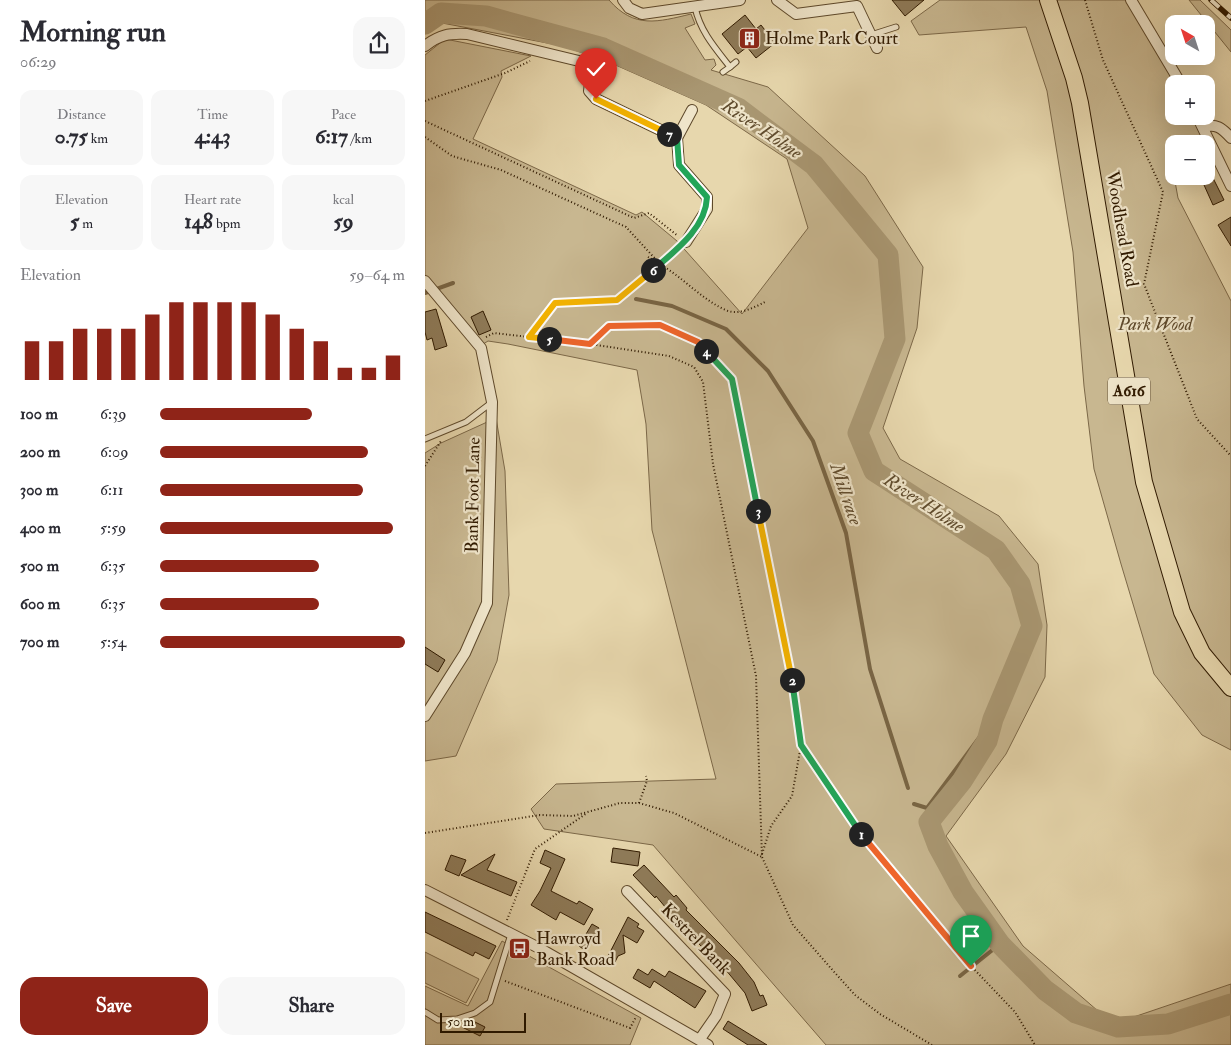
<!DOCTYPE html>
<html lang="en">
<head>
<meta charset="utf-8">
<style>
	body { margin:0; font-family:"IM FELL Double Pica",serif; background:#f7f7f7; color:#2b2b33; height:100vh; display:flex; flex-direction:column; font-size:19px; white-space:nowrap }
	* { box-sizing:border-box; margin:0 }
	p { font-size:16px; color:#7c7c81 }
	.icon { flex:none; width:28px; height:28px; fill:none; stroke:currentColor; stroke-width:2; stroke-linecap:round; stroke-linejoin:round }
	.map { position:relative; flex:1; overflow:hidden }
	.side { display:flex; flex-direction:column; background:#fff; width:425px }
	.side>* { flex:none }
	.needle { width:32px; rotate:321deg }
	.buttons { position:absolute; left:740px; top:15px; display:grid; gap:10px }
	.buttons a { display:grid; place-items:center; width:50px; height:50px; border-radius:10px; background:#fff; box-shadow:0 5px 20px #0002; font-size:25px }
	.scale { position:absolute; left:15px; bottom:12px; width:86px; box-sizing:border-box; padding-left:5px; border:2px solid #301a00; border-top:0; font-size:14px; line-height:18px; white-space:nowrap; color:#301a00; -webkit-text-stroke:4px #efe5ca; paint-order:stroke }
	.pin { position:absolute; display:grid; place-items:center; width:42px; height:42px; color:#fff; margin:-51px -21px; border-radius:50% 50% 50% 0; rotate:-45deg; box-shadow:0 0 5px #0007 }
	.pin .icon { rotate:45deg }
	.km { position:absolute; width:25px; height:25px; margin:-12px; border-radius:50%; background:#222; color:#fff; font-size:14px; line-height:25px; text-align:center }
	.round { display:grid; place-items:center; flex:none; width:52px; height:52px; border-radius:15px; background:#f7f7f7 }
	.head { display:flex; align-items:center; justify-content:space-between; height:85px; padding:0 20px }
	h1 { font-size:28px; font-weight:700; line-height:38px }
	.stats { display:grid; grid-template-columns:repeat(3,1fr); gap:8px; height:85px; padding:5px 20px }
	.stats div { display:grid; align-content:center; border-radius:12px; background:#f7f7f7; text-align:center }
	.stats b { font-size:21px; font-weight:700 }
	.stats small { font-size:14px; font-weight:400 }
	.stats p { font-size:14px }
	.chart { height:140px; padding:10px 20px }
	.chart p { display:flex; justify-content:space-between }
	.chart svg { width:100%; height:90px; margin-top:5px; stroke:#8f2418; stroke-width:6 }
	.action { display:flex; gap:10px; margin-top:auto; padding:10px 20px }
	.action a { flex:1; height:58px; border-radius:15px; background:#8f2418; color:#fff; font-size:20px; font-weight:700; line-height:58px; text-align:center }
	.action a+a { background:#f7f7f7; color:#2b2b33 }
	ul { padding:0 20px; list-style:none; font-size:16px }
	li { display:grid; grid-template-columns:80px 60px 1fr; align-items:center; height:38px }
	li i { height:12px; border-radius:6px; background:#8f2418 }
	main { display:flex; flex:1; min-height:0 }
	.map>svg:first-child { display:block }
	.green { fill:#c8b790; stroke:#7c6848 }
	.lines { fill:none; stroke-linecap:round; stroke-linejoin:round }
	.stream { stroke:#796544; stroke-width:4 }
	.river { stroke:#a99772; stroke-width:21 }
	.building { fill:#8f7c5a; stroke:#301a00 }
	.lane-casing { stroke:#5e492b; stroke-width:7 }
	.street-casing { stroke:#5e492b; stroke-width:12 }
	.primary-casing { stroke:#301a00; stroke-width:18 }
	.path { stroke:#301a00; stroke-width:2; stroke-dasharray:1 2.5; stroke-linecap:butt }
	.lane { stroke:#efe5ca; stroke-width:5 }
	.street { stroke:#efe5ca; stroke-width:10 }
	.primary { stroke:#e7d7ad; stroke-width:16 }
	.rail-casing { stroke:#301a00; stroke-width:5.5 }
	.rail { stroke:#efe5ca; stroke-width:4; stroke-dasharray:11; stroke-linecap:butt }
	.split-1-casing { stroke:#fff; stroke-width:10 }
	.split-2-casing { stroke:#fff; stroke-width:10 }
	.split-3-casing { stroke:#fff; stroke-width:10 }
	.split-4-casing { stroke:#fff; stroke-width:10 }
	.split-5-casing { stroke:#fff; stroke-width:10 }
	.split-6-casing { stroke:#fff; stroke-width:10 }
	.split-7-casing { stroke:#fff; stroke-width:10 }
	.split-8-casing { stroke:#fff; stroke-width:10 }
	.split-1 { stroke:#f0652b; stroke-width:6 }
	.split-2 { stroke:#22a559; stroke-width:6 }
	.split-3 { stroke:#f5b400; stroke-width:6 }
	.split-4 { stroke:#22a559; stroke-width:6 }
	.split-5 { stroke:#f0652b; stroke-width:6 }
	.split-6 { stroke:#f5b400; stroke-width:6 }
	.split-7 { stroke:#22a559; stroke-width:6 }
	.split-8 { stroke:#f5b400; stroke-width:6 }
	.labels { text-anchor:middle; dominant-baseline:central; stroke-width:4.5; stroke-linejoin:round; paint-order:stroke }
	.shield { fill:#efe5ca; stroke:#69573d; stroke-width:1 }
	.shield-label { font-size:16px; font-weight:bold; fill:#301a00 }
	.poi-label { font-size:18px; fill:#301a00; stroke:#efe5ca; text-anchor:start }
	.street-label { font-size:18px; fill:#301a00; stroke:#efe5ca }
	.park-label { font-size:18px; font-style:italic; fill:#5e492b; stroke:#efe5ca }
	.water-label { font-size:19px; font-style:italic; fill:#604c2e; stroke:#efe5ca }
</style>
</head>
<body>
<main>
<section class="side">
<div class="head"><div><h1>Morning run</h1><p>06:29</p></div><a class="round"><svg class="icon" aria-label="share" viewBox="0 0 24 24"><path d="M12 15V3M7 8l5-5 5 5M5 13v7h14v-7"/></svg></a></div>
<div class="stats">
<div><p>Distance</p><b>0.75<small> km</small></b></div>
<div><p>Time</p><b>4:43</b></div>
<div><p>Pace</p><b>6:17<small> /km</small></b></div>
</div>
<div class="stats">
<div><p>Elevation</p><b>5<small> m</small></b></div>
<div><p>Heart rate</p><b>148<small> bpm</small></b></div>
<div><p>kcal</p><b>59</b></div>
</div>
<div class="chart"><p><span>Elevation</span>59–64 m</p>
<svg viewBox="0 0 160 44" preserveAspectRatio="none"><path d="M5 44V25M15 44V25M25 44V19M35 44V19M45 44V19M55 44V12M65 44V6M75 44V6M85 44V6M95 44V6M105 44V12M115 44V19M125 44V25M135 44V38M145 44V38M155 44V32"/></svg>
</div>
<ul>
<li><b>100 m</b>6:39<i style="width:62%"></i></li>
<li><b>200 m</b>6:09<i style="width:85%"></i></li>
<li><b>300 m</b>6:11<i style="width:83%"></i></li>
<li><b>400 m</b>5:59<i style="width:95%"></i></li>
<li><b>500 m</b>6:35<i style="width:65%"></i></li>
<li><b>600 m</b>6:35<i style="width:65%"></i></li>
<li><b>700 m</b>5:54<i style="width:100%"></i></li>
</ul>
<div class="action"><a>Save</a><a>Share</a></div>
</section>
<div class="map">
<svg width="806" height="1045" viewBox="0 0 806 1045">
	<rect width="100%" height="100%" fill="#e7d7ad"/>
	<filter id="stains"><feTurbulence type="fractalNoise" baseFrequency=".004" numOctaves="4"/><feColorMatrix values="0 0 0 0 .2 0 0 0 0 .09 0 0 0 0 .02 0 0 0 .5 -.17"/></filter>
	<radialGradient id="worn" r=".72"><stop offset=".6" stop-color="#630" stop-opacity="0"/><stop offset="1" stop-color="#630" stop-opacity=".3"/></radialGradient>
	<g class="green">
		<path d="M0,0H184C209,29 233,22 266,14L270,24L260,28L280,60L289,59L291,65L286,70L343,87L440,176L498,267L492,328L458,428L475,459L574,516L613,564L622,625L620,677L581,754L521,836L598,946L688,1024L806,984V1045H401L228,845L119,829L106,809L131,784L291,779L227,530L221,424L212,370L83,344L63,341L52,348L0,289V55L20,39L106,56L76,71L77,77L48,139L211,215L217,212L252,241L317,314L383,228L362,159L281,105L186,63L138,46L17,23L0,34Z"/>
		<path d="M515,0H710L761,84H749V116H777L781,144H749L747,165L753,198L806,301V750L777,735L729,674L696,564L669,469L659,386L648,252L622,91L601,27L494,35L486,21Z"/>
		<path d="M764,0H775L806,30V52Z"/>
		<path d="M71,418L80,471L84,595L72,661L31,756L0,761V453L16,443Z"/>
		<path d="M77,941L216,1018L205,1045H0V986L43,1006Z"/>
		<path d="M0,952L54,979L41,1003L0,983Z"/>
	</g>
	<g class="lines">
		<g class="stream">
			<path d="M0,293L28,283"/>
			<path d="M211,299L247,306L301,329L343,371L388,441L421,533L445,669L483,788"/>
			<path d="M489,804L502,808L568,719"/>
			<path d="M535,976L575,944"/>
		</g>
		<path class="river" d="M0,24L16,13L61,16L178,48L313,108L389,165L463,255L470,339L433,433L449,471L571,550L595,584L607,626L568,719L562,741L537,781L504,822L513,846L538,892L575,944L620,990L651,1013L693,1027L743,1024L806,1004"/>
	</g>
	<g class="building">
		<path d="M467,0H499L480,16Z"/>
		<path d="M320,15L331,29L336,25L350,43L331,58L322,47L313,54L297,34Z"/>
		<path d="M775,176H787L799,200L788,205Z"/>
		<path d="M806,217V246L793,225Z"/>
		<path d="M11,309L22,346L10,350L7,338L2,340L0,332V312Z"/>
		<path d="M58,311L66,330L54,335L46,317Z"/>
		<path d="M0,647L20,660L13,672L0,664Z"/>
		<path d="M188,848L215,852L213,866L186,862Z"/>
		<path d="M120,850L140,859L126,891L152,904L154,901L168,909L159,925L135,912L131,920L106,905L115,891L126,868L115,863Z"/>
		<path d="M70,854L62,870L92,882L86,896L36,875Z"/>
		<path d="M26,855L41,860L34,876L20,870Z"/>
		<path d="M219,865L249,897L251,895L262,908L261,910L314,963L329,982L335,996L338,995L342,1005L327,1011L320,993L300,969L299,970L251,920L231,896L230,898L208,875Z"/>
		<path d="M0,912L71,946L64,959L50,952L48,956L0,932Z"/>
		<path d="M203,917L214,924L212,927L219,931L212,943L198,935L200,953L193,956L188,966L180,962Z"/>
		<path d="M167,924L174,928L161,951L154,946Z"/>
		<path d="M213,969L223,975L227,969L240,977L244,971L281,991L270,1008L229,981L225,988L208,978Z"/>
		<path d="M44,1019L60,1027L55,1036L37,1027L40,1021Z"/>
		<path d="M303,1021L342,1045H323L298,1029Z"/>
	</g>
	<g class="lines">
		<defs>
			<g id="lane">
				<path d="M270,7C275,31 290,48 305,67L311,62"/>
				<path d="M446,35L471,27"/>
				<path d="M298,72L305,67"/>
				<path d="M0,439L41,422L66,403"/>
				<path d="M0,1012L13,1020L32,1019L50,1013L65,1002L86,934"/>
			</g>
			<g id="street">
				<path d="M198,0L204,8L217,14L315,0"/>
				<path d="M352,0L371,14L432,6L452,48"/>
				<path d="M706,0L756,84"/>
				<path d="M0,46C14,35 24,33 42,34L154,61L166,75L164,91L171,99L252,138L254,165L282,197V209L261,242"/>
				<path d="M772,116L806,186"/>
				<path d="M778,127C791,123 797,128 806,138"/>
				<path d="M252,138L267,110"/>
				<path d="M0,281L56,348L67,402L62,603L40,653L0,716"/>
				<path d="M0,890L114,948L283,1045"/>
				<path d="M202,891L300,994L291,1016L275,1039"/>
			</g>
			<path id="primary" d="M623,0L649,78L655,103L719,482L757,612L777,653L806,688"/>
		</defs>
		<use href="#lane" class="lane-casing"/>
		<use href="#street" class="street-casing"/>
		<use href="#primary" class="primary-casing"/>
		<g class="path">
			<path d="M660,0L678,60L738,192L719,284L772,419L806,456"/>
			<path d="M0,101L80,73L105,61"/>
			<path d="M0,121L209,218L224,213L253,236"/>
			<path d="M0,137L27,156L76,170L201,227L235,264"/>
			<path d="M223,257L232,262"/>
			<path d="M236,265C259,278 278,301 303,311C315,315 330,307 340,302"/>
			<path d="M61,337L69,333L165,344L244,356L269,367L278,382L288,464L331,676L337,857L368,925L411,974L430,995L455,1014L507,1045"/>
			<path d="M105,337L130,303L191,300L254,248"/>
			<path d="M165,344L184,326L235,325L273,342L307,379L370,692L377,745L432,830L546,966L590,1012L610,1045"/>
			<path d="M0,466L16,441"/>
			<path d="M214,803L222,781L221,776"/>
			<path d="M0,833L115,815L148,816L195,803H214L249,813L337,857"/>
			<path d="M337,854L346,826L367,796L376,745"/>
			<path d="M82,920L110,849L162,813"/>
			<path d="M80,981L205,1028L211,1017"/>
		</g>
		<use href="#lane" class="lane"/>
		<use href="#street" class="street"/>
		<use href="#primary" class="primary"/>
		<defs>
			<path id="rail" d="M786,0L806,18"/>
		</defs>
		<use href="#rail" class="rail-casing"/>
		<use href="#rail" class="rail"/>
	</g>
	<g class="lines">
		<defs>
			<path id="split-1" d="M436,834L546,966"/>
			<path id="split-2" d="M367,680L376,745L436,834"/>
			<path id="split-3" d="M333,511L367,680"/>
			<path id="split-4" d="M281,351L307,379L333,511"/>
			<path id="split-5" d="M124,339L165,344L184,326L235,325L273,342L281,351"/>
			<path id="split-6" d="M124,339L104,337L130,303L192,300L228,270"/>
			<path id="split-7" d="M228,270C250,251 281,228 282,197L254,165L252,138L244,134"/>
			<path id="split-8" d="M171,99L244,134"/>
		</defs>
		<use href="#split-1" class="split-1-casing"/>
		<use href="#split-2" class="split-2-casing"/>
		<use href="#split-3" class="split-3-casing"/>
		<use href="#split-4" class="split-4-casing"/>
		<use href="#split-5" class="split-5-casing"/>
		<use href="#split-6" class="split-6-casing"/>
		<use href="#split-7" class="split-7-casing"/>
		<use href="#split-8" class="split-8-casing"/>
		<use href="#split-1" class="split-1"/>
		<use href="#split-2" class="split-2"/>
		<use href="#split-3" class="split-3"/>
		<use href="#split-4" class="split-4"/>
		<use href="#split-5" class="split-5"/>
		<use href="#split-6" class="split-6"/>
		<use href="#split-7" class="split-7"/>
		<use href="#split-8" class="split-8"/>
	</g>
	<defs>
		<symbol id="building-square" viewBox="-11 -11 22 22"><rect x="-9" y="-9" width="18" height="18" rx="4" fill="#8f2418" stroke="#efe5ca"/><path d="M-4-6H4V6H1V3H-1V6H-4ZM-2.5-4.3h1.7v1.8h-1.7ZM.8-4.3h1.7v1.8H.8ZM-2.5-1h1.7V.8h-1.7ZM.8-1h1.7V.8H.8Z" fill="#fff"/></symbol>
		<symbol id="bus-square" viewBox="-11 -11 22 22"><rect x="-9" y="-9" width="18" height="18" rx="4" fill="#8f2418" stroke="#efe5ca"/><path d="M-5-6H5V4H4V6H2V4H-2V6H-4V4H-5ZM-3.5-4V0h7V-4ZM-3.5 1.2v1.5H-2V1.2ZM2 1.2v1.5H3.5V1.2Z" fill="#fff"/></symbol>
	</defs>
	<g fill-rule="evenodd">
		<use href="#building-square" x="312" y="26" width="25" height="25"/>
		<use href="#bus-square" x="82" y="936" width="25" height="25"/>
	</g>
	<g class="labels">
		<rect class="shield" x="683" y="377.5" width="42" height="27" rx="4"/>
		<g class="shield-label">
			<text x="704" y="391">A616</text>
		</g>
		<g class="poi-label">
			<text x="340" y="38">Holme Park Court</text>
			<text x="111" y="938">Hawroyd<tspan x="111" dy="21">Bank Road</tspan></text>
		</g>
		<g class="street-label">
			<text transform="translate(697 229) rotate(80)">Woodhead Road</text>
			<text transform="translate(48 495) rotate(-89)">Bank Foot Lane</text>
			<text transform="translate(271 939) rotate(46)">Kestrel Bank</text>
		</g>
		<g class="park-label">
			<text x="730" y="324">Park Wood</text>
		</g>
		<g class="water-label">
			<text transform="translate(337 129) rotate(34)">River Holme</text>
			<text transform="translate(421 494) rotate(71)">Mill race</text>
			<text transform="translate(499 503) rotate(33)">River Holme</text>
		</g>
	</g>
	<rect width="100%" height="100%" filter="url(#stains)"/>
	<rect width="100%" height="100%" fill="url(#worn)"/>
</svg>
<div class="buttons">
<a><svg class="needle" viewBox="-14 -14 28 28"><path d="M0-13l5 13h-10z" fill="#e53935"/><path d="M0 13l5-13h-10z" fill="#7c7c81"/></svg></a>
<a>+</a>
<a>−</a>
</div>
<div class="scale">50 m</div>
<div class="pin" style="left:546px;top:966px;background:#1e9e55"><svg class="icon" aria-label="arrive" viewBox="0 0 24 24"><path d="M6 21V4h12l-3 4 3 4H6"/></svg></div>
<div class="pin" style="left:171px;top:99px;background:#d93025"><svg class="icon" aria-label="check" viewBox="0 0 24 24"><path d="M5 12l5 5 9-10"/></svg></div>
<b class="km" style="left:436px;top:834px">1</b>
<b class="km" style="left:367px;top:680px">2</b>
<b class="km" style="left:333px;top:511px">3</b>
<b class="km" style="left:281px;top:351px">4</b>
<b class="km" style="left:124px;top:339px">5</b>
<b class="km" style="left:228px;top:270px">6</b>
<b class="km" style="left:244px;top:134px">7</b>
</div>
</main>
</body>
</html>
